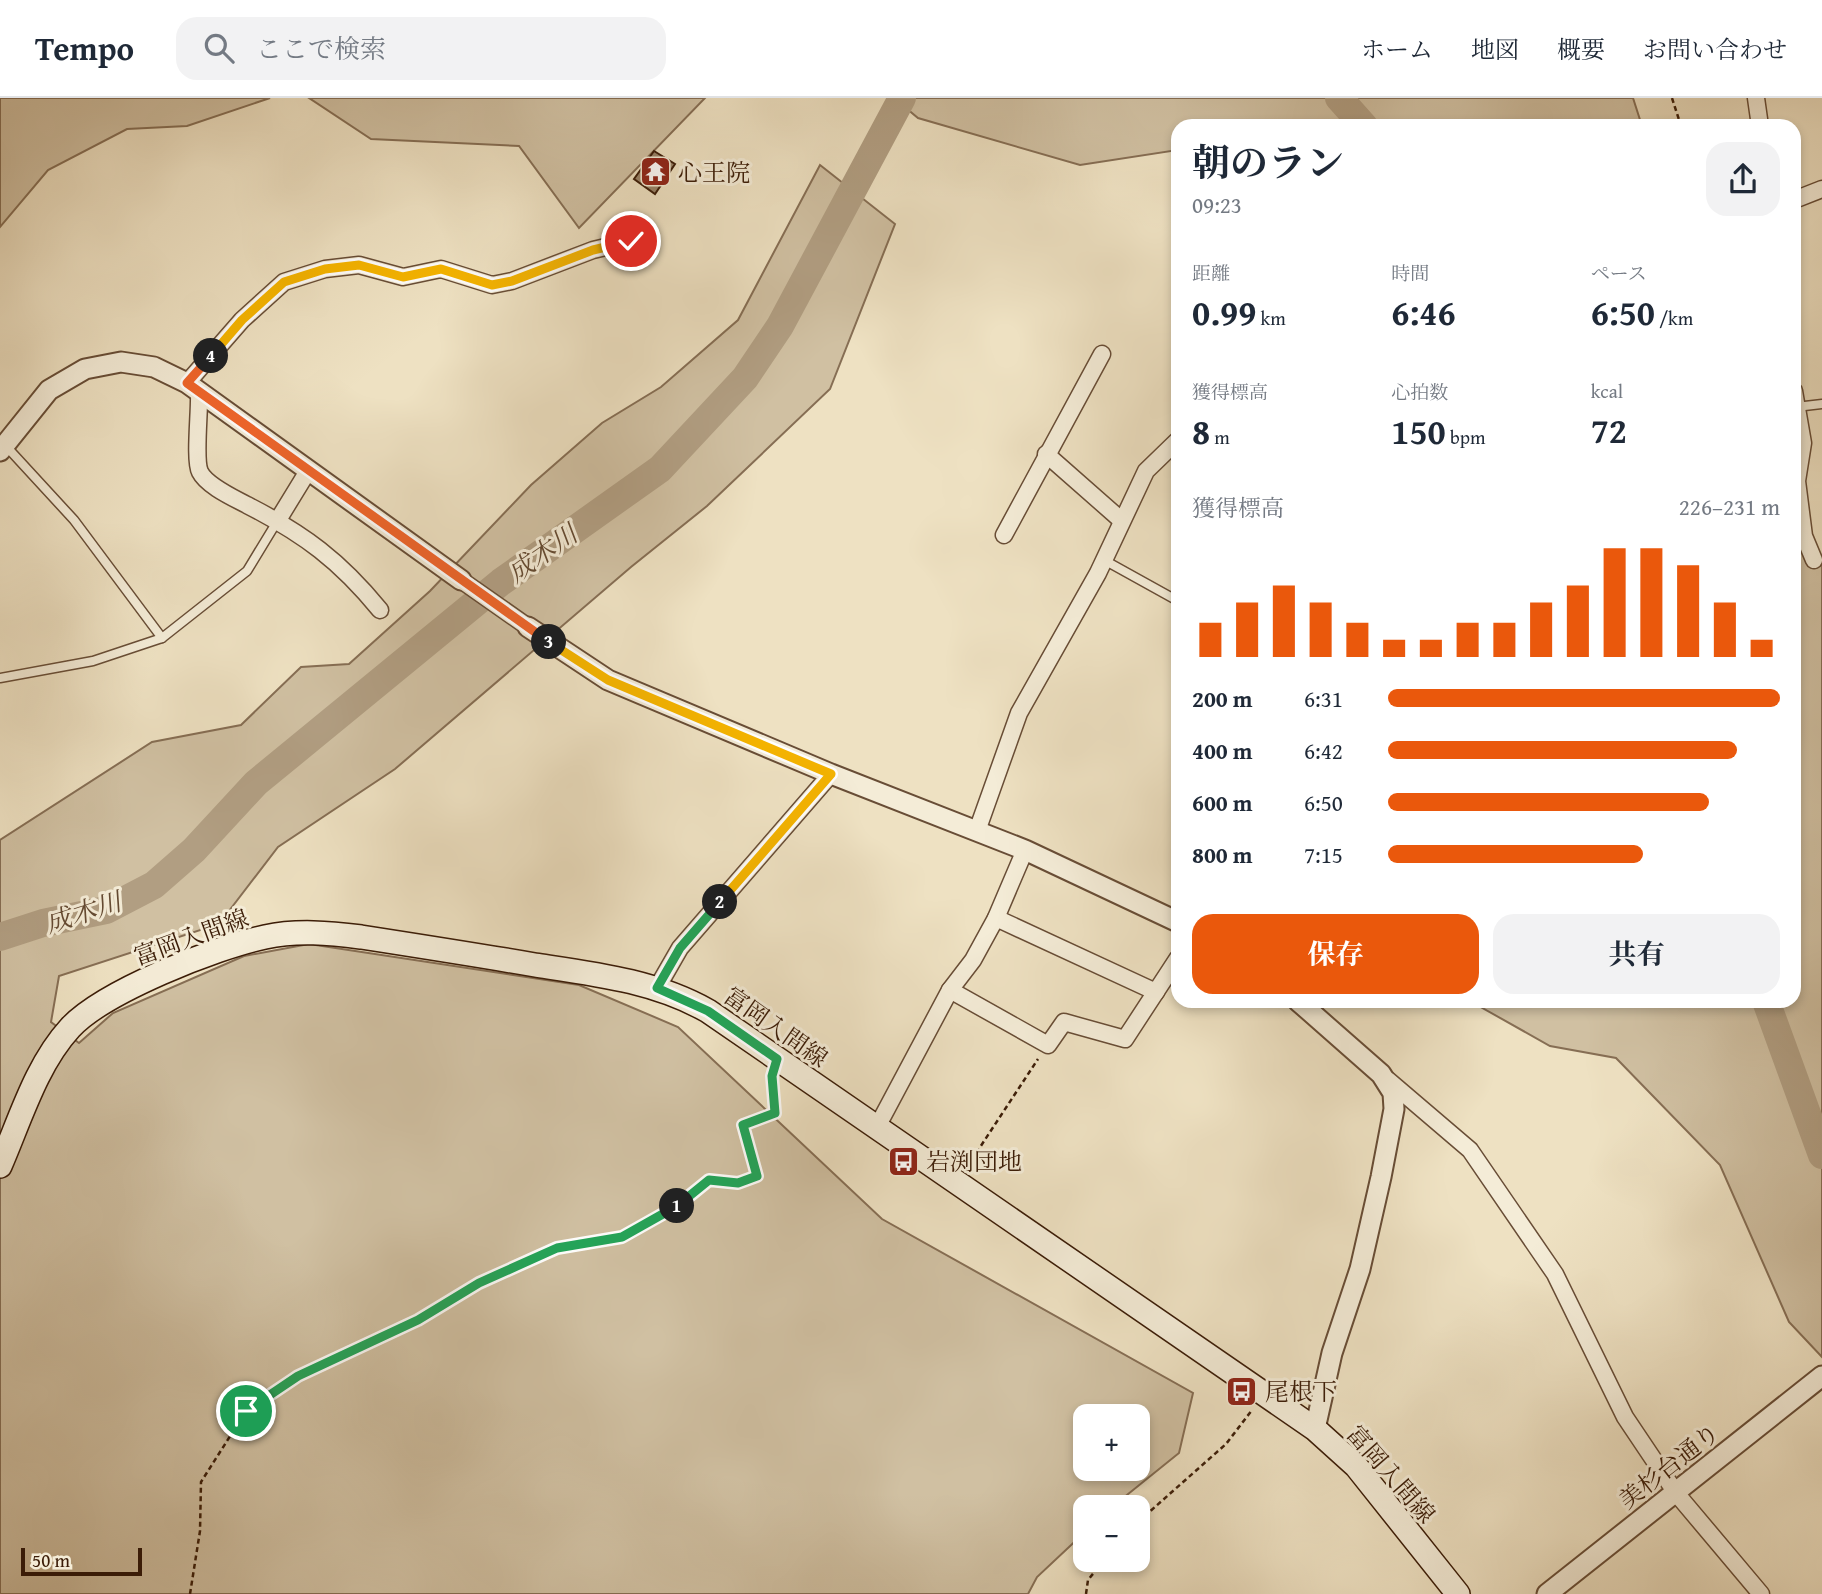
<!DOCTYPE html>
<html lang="ja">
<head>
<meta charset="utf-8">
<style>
	body { margin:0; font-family:"Gentium Book Plus","Noto Serif JP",serif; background:#f2f2f3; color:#1f2937; height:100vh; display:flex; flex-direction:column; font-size:26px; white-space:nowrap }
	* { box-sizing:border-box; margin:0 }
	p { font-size:23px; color:#747a83 }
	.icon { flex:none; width:38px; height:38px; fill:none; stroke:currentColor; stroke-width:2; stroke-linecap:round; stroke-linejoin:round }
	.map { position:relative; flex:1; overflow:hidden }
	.drawer { position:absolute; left:1171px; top:21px; width:630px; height:889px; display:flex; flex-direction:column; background:#fff; border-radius:21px; box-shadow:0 4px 10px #0003 }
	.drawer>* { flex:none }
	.controls { position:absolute; left:1073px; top:1306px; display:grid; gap:14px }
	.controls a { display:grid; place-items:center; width:77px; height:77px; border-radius:14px; background:#fff; box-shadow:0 4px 10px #0003; font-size:35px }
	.scale { position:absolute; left:21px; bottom:18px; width:121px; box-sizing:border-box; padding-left:7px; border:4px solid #3b1c07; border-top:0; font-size:19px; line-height:24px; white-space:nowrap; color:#3b1c07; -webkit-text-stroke:5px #f4ecd7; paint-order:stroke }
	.pin { position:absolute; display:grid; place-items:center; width:60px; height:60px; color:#fff; margin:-30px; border:4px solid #fff; border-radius:50%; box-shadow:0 2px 7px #0007 }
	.km { position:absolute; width:35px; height:35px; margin:-18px; border-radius:50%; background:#222; color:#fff; font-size:19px; line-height:35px; text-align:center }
	.round { display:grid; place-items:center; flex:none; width:74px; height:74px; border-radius:21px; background:#f2f2f3 }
	.headline { display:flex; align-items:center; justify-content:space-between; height:119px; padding:0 21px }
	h1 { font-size:38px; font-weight:700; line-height:52px }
	.stats { display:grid; grid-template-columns:repeat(3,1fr); gap:10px; height:119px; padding:7px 21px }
	.stats div { display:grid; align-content:center }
	.stats b { font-size:35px; font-weight:700 }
	.stats small { font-size:19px; font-weight:400 }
	.stats p { font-size:19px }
	.chart { height:196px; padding:14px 21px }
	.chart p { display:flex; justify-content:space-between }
	.chart svg { width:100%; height:126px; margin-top:7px; stroke:#ea580c; stroke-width:6 }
	.cta { display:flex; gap:14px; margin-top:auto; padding:14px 21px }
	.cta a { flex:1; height:80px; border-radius:21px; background:#ea580c; color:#fff; font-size:28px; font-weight:700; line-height:80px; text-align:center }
	.cta a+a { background:#f2f2f3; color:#1f2937 }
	ul { padding:0 21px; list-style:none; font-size:23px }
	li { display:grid; grid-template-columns:112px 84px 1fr; align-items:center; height:52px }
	li i { height:18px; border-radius:9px; background:#ea580c }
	header { display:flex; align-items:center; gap:42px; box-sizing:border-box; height:98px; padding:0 35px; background:#fff; border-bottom:2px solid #e0e1e3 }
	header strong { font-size:33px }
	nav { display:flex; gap:38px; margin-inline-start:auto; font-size:24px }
	.search { width:490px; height:63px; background:#f2f2f3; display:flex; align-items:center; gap:18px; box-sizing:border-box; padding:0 24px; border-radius:21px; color:#747a83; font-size:26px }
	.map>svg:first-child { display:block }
	.green { fill:#d0c0a2; stroke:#866e54; stroke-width:2; fill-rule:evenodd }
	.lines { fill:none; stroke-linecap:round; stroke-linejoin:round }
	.river { stroke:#b19e82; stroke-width:28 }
	.building { fill:#988268; stroke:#3b1c07; stroke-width:2 }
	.service-casing { stroke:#684d36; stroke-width:11 }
	.minor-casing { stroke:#684d36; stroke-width:19 }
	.tertiary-casing { stroke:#684d36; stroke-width:23 }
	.secondary-casing { stroke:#3b1c07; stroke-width:26 }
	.path { stroke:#3b1c07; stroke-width:2.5; stroke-dasharray:5 3.5; stroke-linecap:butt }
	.service { stroke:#f4ecd7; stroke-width:8 }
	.minor { stroke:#f4ecd7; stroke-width:16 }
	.tertiary { stroke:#f4ecd7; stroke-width:19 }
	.secondary { stroke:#f4ecd7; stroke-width:23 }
	.split-1-casing { stroke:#fff; stroke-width:14 }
	.split-2-casing { stroke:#fff; stroke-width:14 }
	.split-3-casing { stroke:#fff; stroke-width:14 }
	.split-4-casing { stroke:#fff; stroke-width:14 }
	.split-5-casing { stroke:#fff; stroke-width:14 }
	.split-1 { stroke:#22a559; stroke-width:9 }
	.split-2 { stroke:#22a559; stroke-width:9 }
	.split-3 { stroke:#f5b400; stroke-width:9 }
	.split-4 { stroke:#f0652b; stroke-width:9 }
	.split-5 { stroke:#f5b400; stroke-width:9 }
	.labels { text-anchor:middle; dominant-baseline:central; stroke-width:6; stroke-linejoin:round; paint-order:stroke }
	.poi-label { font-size:24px; fill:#3b1c07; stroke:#f4ecd7; text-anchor:start }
	.street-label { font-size:24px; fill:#3b1c07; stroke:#f4ecd7 }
	.water-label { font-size:26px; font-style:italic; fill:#644a32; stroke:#f4ecd7 }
</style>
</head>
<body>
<header>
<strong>Tempo</strong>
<div class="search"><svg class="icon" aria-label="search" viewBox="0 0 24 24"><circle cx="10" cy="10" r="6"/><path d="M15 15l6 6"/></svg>ここで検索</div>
<nav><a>ホーム</a><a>地図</a><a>概要</a><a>お問い合わせ</a></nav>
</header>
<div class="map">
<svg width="1822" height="1496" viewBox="0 0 1822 1496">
	<rect width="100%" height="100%" fill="#eee1c2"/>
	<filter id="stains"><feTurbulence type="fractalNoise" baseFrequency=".00286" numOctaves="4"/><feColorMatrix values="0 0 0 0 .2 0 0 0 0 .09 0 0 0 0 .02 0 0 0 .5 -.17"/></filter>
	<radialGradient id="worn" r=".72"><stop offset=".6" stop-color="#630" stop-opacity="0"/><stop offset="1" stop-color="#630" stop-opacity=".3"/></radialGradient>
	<g class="green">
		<path d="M0,0H270L187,28L127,31L48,72L0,129Z"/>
		<path d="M309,0H705L579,130L519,48L371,41Z"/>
		<path d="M894,0H1633L1642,28H1178V52L1080,67L918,20Z"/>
		<path d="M820,67L895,126L830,291L707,408L631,469L395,671L278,749L219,826L59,878L51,924L79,945L113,915L244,858L309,846L579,887L678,929L882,1121L1193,1295L1179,1355L1112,1409H1085V1434L1037,1479L1028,1496H0V742L152,644L241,627L301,569L349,566L430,493L531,387L602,325L661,289L738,222ZM1085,1318H1138V1370H1085Z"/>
		<path d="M1794,424L1822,469V1259L1789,1224L1720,1067L1616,960L1550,948L1470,903H1794Z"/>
	</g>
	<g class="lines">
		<g class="river">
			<path d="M1339,0L1364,28"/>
			<path d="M0,839L43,825L106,812L154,787L194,752L256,685L501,484L660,371L745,280L780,228L902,0"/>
			<path d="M1766,903L1822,1057"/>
		</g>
	</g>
	<path class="building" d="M654,53L675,66L655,96L634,81Z"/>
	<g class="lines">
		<defs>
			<g id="service">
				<path d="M1796,309L1822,306"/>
				<path d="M5,347L74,422L162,540"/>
				<path d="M1104,462L1178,503"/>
				<path d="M0,580L93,563L162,540L247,473L278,422"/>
			</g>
			<g id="minor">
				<path d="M1756,0L1760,28"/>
				<path d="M1794,102L1822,91"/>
				<path d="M187,285L242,222L284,184L325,171L359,167L403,179L441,171L492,187L512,183L593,152L631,143L642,148"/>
				<path d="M1794,293L1803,345L1797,383L1804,438L1814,462"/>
				<path d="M199,294C200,312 194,362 200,374C207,388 234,400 247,407C304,436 340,463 380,512"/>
				<path d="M1046,356L1121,422"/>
				<path d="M278,422L308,373"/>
				<path d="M1004,437L1102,256"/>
				<path d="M461,482L528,529"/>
				<path d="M977,733L1019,615L1098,475L1146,373L1178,342"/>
				<path d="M996,820L1156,894"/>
				<path d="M657,890L680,850L831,676"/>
				<path d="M950,892L1048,947L1064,924L1125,941L1178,860"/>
				<path d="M1388,982L1470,1052L1555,1176L1625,1319L1676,1395L1761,1496"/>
				<path d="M876,1031L950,892L973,862L996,820L1025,752"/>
			</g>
			<g id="tertiary">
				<path d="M0,353L49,292L85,271L121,264L154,269L187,285L461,482"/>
				<path d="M528,529L608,582L831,676L1025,752L1178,824"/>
				<path d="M1298,903L1381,976L1393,995L1394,1011L1381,1079L1360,1171L1332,1255L1315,1331"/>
				<path d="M1547,1496L1822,1278"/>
			</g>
			<path id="secondary" d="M0,1068C20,1022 36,967 70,930C103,894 216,849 265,839C297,832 330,835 361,839C419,848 477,857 535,867C595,876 655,883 708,913L1315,1331L1356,1368L1458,1496"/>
		</defs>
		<use href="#service" class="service-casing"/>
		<use href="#minor" class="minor-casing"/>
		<use href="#tertiary" class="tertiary-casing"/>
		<use href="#secondary" class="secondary-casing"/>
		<g class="path">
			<path d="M1672,0L1681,28"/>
			<path d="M967,1069L1038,961"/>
			<path d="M1138,1424L1226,1346L1252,1312"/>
			<path d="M190,1496L200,1433L201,1384L246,1313L298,1278L417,1222L479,1185L557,1150L622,1139L670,1112L709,1082L738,1085L757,1078L743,1027L775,1015L772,981"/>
			<path d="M1086,1496L1088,1482L1105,1461"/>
		</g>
		<use href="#service" class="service"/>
		<use href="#minor" class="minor"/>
		<use href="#tertiary" class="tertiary"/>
		<use href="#secondary" class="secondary"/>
	</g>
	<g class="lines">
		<defs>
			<path id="split-1" d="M246,1313L298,1278L418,1222L479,1185L557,1150L622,1139L677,1108"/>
			<path id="split-2" d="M677,1108L709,1082L738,1085L757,1078L743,1027L775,1015L772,978L777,961L708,913L657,890L680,850L720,804"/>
			<path id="split-3" d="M549,544L608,582L831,676L720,804"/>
			<path id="split-4" d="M211,258L187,285L549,544"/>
			<path id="split-5" d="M211,258L242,222L284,184L325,171L359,167L403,179L441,171L492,187L512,183L593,152L631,143"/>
		</defs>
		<use href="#split-1" class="split-1-casing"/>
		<use href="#split-2" class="split-2-casing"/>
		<use href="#split-3" class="split-3-casing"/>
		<use href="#split-4" class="split-4-casing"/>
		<use href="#split-5" class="split-5-casing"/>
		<use href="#split-1" class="split-1"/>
		<use href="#split-2" class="split-2"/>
		<use href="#split-3" class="split-3"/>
		<use href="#split-4" class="split-4"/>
		<use href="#split-5" class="split-5"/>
	</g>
	<defs>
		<symbol id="temple-square" viewBox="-11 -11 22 22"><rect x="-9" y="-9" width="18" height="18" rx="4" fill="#8f2418" stroke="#f4ecd7"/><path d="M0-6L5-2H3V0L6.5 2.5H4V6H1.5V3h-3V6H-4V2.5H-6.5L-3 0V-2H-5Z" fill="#fff"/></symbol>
		<symbol id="bus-square" viewBox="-11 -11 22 22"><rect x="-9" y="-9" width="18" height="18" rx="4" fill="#8f2418" stroke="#f4ecd7"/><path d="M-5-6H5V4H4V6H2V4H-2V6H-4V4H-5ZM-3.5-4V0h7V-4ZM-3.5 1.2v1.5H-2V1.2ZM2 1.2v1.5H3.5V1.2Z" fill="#fff"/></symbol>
	</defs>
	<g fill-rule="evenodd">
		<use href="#temple-square" x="638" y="56" width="35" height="35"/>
		<use href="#bus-square" x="886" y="1046" width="35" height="35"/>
		<use href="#bus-square" x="1224" y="1276" width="35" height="35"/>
	</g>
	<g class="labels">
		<g class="poi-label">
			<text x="678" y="74">心王院</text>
			<text x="926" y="1063">岩渕団地</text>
			<text x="1265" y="1293">尾根下</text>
		</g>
		<g class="street-label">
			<text transform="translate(191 839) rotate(-20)">富岡入間線</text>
			<text transform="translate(776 929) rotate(35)">富岡入間線</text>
			<text transform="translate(1669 1368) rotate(-38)">美杉台通り</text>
			<text transform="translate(1391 1376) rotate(49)">富岡入間線</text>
		</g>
		<g class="water-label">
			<text transform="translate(542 455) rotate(-35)">成木川</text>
			<text transform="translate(83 814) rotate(-18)">成木川</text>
		</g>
	</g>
	<rect width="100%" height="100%" filter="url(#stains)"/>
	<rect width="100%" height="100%" fill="url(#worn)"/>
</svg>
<div class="controls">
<a>+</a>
<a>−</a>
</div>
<div class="scale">50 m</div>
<div class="pin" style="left:246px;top:1313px;background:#1e9e55"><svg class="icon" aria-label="arrive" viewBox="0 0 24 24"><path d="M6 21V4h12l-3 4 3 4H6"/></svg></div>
<div class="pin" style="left:631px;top:143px;background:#d93025"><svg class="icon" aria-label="check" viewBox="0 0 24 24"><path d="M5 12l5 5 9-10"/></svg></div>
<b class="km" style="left:677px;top:1108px">1</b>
<b class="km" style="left:720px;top:804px">2</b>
<b class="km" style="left:549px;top:544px">3</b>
<b class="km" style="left:211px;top:258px">4</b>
<section class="drawer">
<div class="headline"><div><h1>朝のラン</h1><p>09:23</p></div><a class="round"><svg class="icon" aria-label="share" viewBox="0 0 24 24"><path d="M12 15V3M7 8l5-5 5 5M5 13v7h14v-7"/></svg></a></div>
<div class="stats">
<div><p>距離</p><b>0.99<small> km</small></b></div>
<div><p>時間</p><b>6:46</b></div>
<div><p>ペース</p><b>6:50<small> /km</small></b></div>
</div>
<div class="stats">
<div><p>獲得標高</p><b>8<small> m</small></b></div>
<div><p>心拍数</p><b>150<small> bpm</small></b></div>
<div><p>kcal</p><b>72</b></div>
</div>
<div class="chart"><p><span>獲得標高</span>226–231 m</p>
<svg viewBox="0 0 160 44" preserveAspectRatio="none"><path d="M5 44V32M15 44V25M25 44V19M35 44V25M45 44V32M55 44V38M65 44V38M75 44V32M85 44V32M95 44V25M105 44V19M115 44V6M125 44V6M135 44V12M145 44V25M155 44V38"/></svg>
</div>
<ul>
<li><b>200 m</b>6:31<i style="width:100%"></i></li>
<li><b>400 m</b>6:42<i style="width:89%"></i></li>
<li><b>600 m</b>6:50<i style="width:82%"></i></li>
<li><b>800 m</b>7:15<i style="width:65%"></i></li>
</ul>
<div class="cta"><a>保存</a><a>共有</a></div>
</section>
</div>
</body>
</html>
